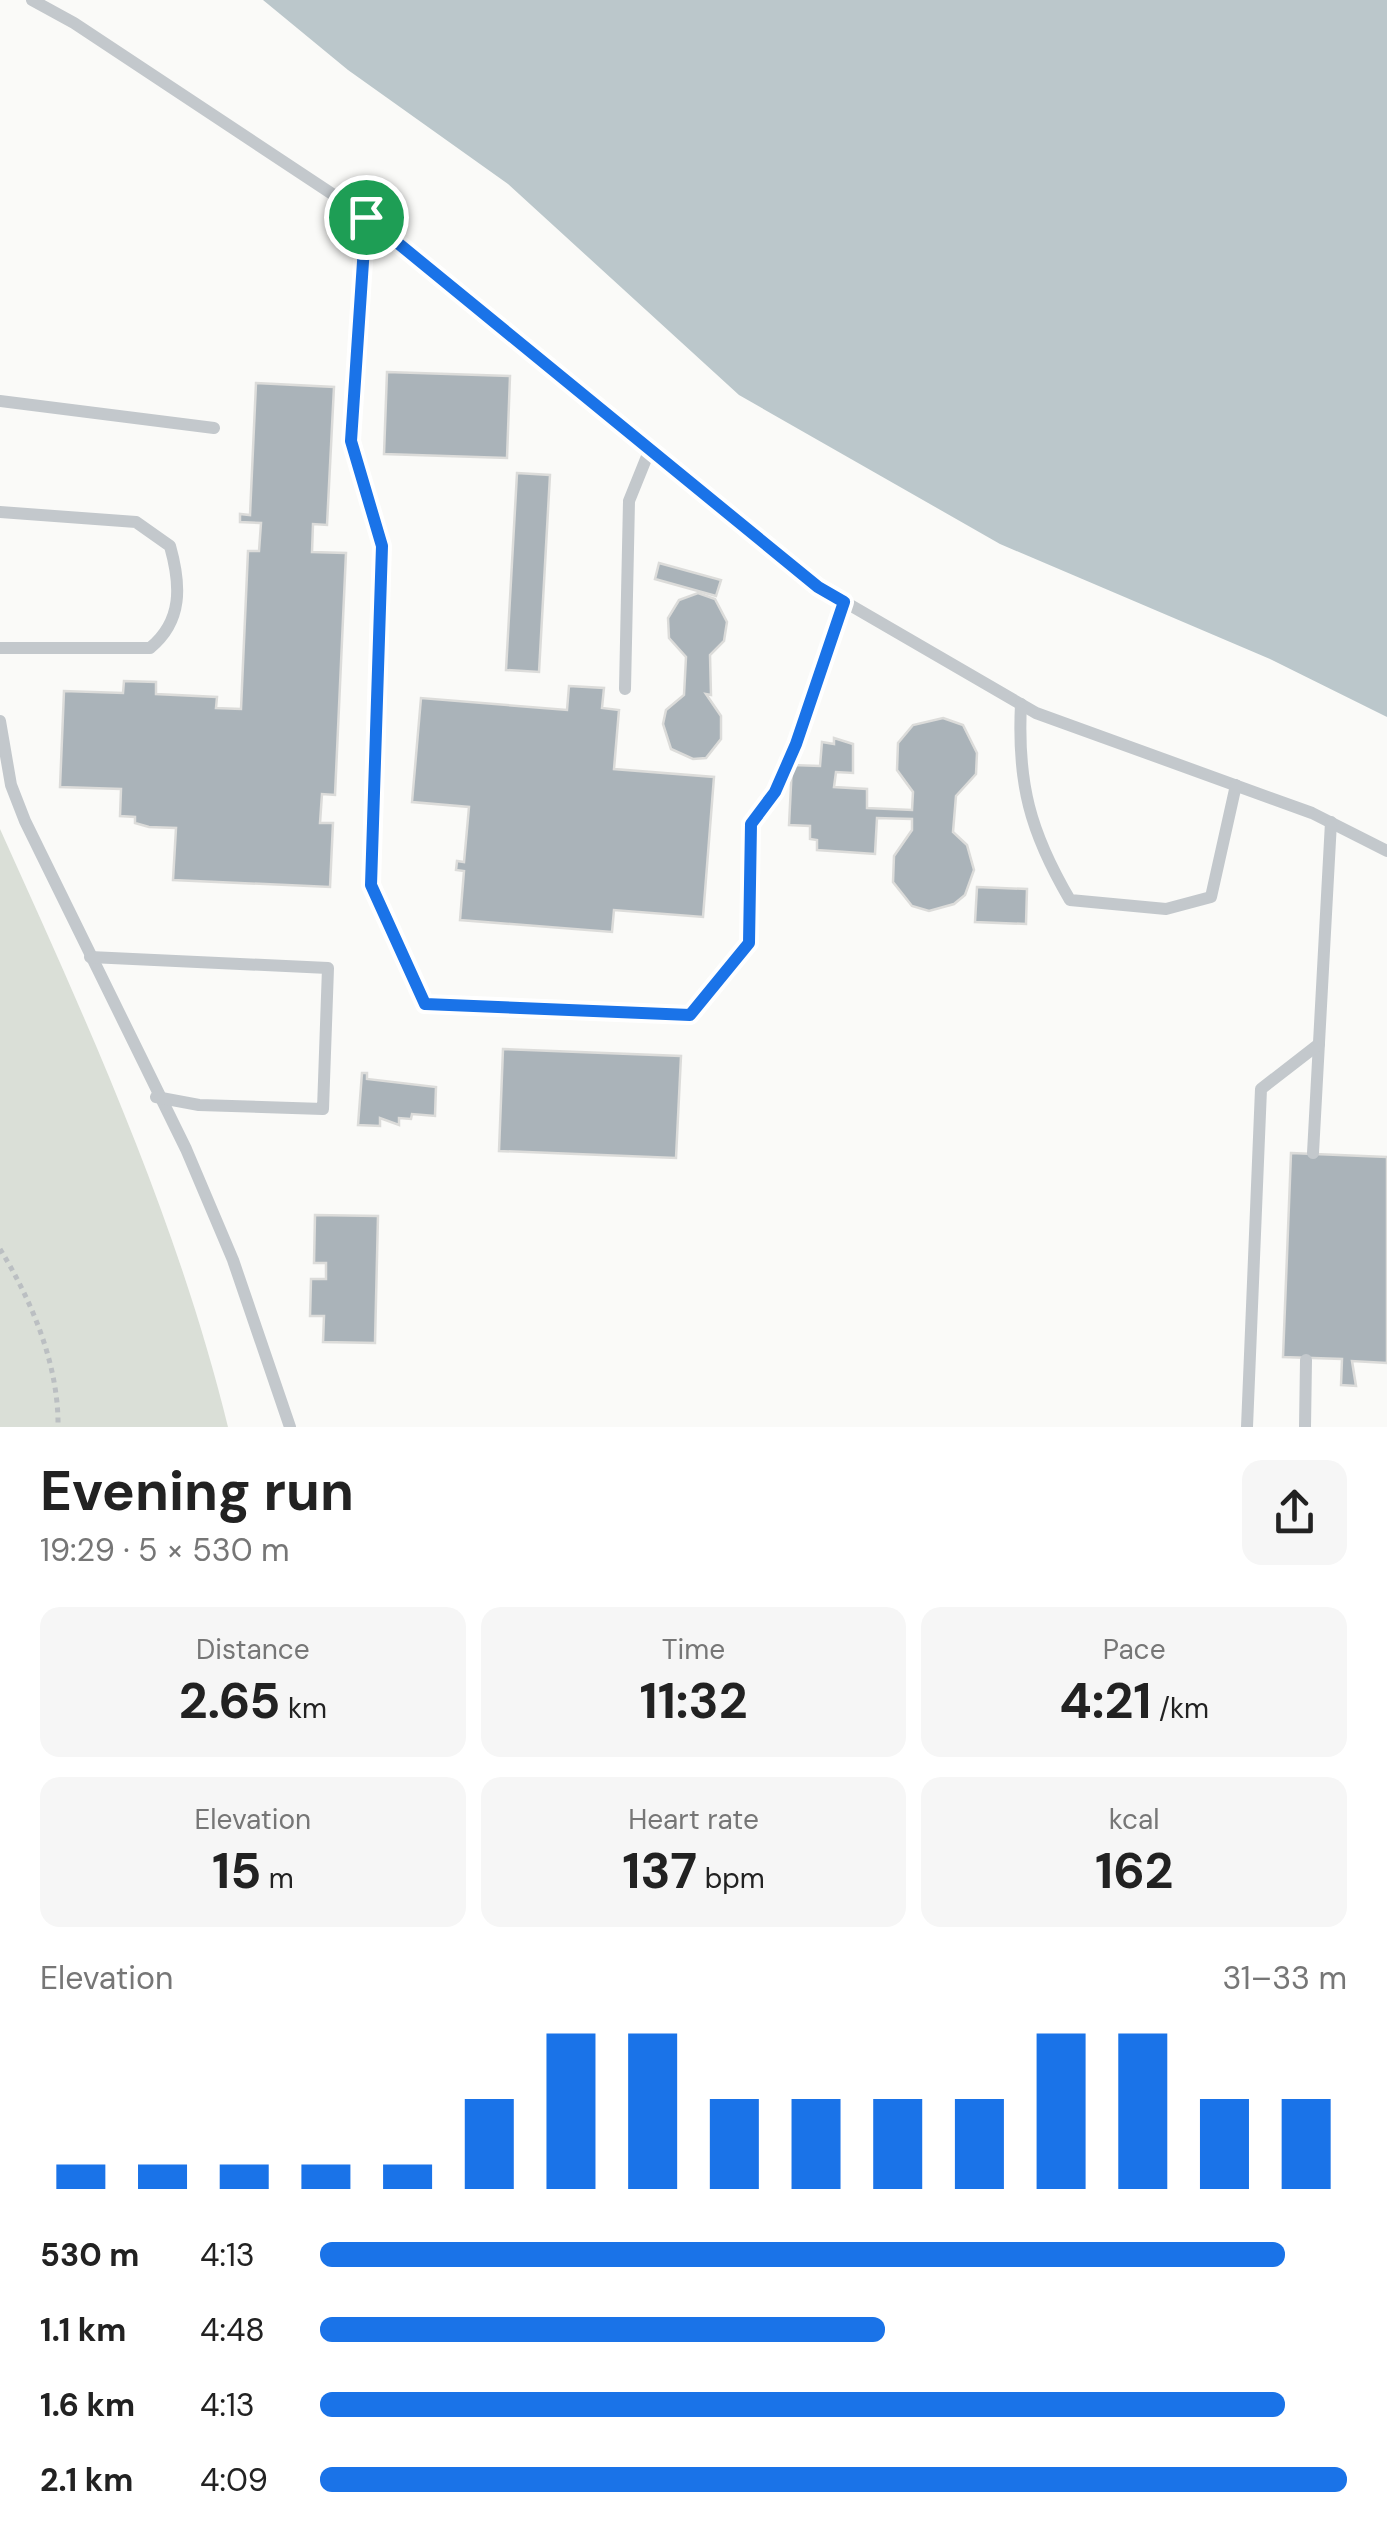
<!DOCTYPE html>
<html lang="en">
<head>
<meta charset="utf-8">
<style>
	body { margin:0; font-family:"DM Sans",sans-serif; background:#f6f6f6; color:#222; height:100vh; display:flex; flex-direction:column; font-size:38px; white-space:nowrap }
	* { box-sizing:border-box; margin:0 }
	p { font-size:32px; color:#767676 }
	.icon { flex:none; width:55px; height:55px; fill:none; stroke:currentColor; stroke-width:2; stroke-linecap:round; stroke-linejoin:round }
	.map { position:relative; height:1427px; overflow:hidden }
	.side { display:flex; flex-direction:column; background:#fff; flex:1 }
	.side>* { flex:none }
	.pin { position:absolute; display:grid; place-items:center; width:85px; height:85px; color:#fff; margin:-42px; border:5px solid #fff; border-radius:50%; box-shadow:0 2px 10px #0007 }
	.round { display:grid; place-items:center; flex:none; width:105px; height:105px; border-radius:20px; background:#f6f6f6 }
	.head { display:flex; align-items:center; justify-content:space-between; height:170px; padding:0 40px }
	h1 { font-size:55px; font-weight:700; line-height:75px }
	.figures { display:grid; grid-template-columns:repeat(3,1fr); gap:15px; height:170px; padding:10px 40px }
	.figures div { display:grid; align-content:center; border-radius:20px; background:#f6f6f6; text-align:center }
	.figures b { font-size:50px; font-weight:700 }
	.figures small { font-size:28px; font-weight:400 }
	.figures p { font-size:28px }
	.chart { height:280px; padding:20px 40px }
	.chart p { display:flex; justify-content:space-between }
	.chart svg { width:100%; height:180px; margin-top:10px; stroke:#1a73e8; stroke-width:6 }
	ul { padding:0 40px; list-style:none; font-size:32px }
	li { display:grid; grid-template-columns:160px 120px 1fr; align-items:center; height:75px }
	li i { height:25px; border-radius:12px; background:#1a73e8 }
	.map>svg:first-child { display:block }
	.green { fill:#dadfd7 }
	.water { fill:#bbc7cb }
	.building { fill:#aab3b9; stroke:#dcdcda; stroke-width:2.5 }
	.lines { fill:none; stroke-linecap:round; stroke-linejoin:round }
	.path { stroke:#bbbfc2; stroke-width:5; stroke-dasharray:5 5; stroke-linecap:butt }
	.service { stroke:#c3c8cc; stroke-width:12 }
	.route-casing { stroke:#fff; stroke-width:20 }
	.route { stroke:#1a73e8; stroke-width:12 }
</style>
</head>
<body>
<div class="map">
<svg width="1387" height="1427" viewBox="0 0 1387 1427">
	<rect width="100%" height="100%" fill="#fafaf8"/>
	<path class="green" d="M0,829C88,1024 177,1219 228,1427H0Z"/>
	<path class="water" d="M263,0H1387V717L1270,659L1000,544L739,395L508,184L348,70Z"/>
	<g class="building">
		<path d="M387,372L510,376L507,458L384,454Z"/>
		<path d="M256,383L334,387L327,525L313,524L312,552L346,553L335,795L322,794L320,823H333L330,887L173,880L176,828L149,827L135,823V817L120,816L121,789L60,787L64,691L123,693L124,681L156,682V694L217,697L216,708L241,709L248,551H259L261,523L240,522V514L250,515Z"/>
		<path d="M517,473L550,475L539,672L506,670Z"/>
		<path d="M659,563L721,580L716,596L655,579Z"/>
		<path d="M698,593L715,599L727,622L724,641L710,655L711,695L706,694L721,716V739L706,758L693,759L671,749L663,724L666,710L684,695L686,657L669,638L668,618L679,600Z"/>
		<path d="M569,686L604,688L602,708L619,710L614,769L714,777L703,917L614,910L612,932L460,920L464,871L456,870L457,861L464,862L469,807L412,802L421,698L567,710Z"/>
		<path d="M943,718L963,725L977,753L976,774L956,796L953,832L967,845L974,870L965,895L954,904L929,911L912,906L893,882L894,856L912,830V819L877,818L875,854L817,850V840L810,839V826L789,825L792,765L820,766L822,742L834,744V738L853,744V773L836,772L834,787L867,789V808L912,810L913,792L897,770L898,743L913,725Z"/>
		<path d="M977,887L1027,889L1026,924L975,922Z"/>
		<path d="M503,1049L681,1056L676,1158L499,1151Z"/>
		<path d="M362,1073H367V1079L436,1087L435,1116L412,1114L411,1119L399,1118V1125L380,1118V1126L358,1125Z"/>
		<path d="M1291,1153L1387,1157V1363L1352,1361L1356,1386L1341,1385L1342,1359L1283,1357Z"/>
		<path d="M315,1215L378,1216L375,1343L323,1342L324,1316H310L311,1279H326V1263H314Z"/>
	</g>
	<g class="lines">
		<path class="path" d="M0,1249C32,1301 59,1366 58,1427"/>
		<g class="service">
			<path d="M32,0L74,23L367,217L819,587L1036,713L1312,813L1387,851"/>
			<path d="M367,217L351,441L382,546L371,885L425,1004L690,1015L749,943L751,824L775,792L796,744L844,602"/>
			<path d="M0,401L214,428"/>
			<path d="M0,512L136,522L170,546C181,585 183,621 150,648H0"/>
			<path d="M625,689L629,501L650,449"/>
			<path d="M1021,704C1017,783 1030,832 1070,900L1166,909L1211,897L1236,785"/>
			<path d="M0,721L11,785L25,821L186,1149L233,1260L290,1427"/>
			<path d="M90,957L328,968L323,1109L199,1105L156,1097"/>
			<path d="M1313,1153L1331,822"/>
			<path d="M1247,1427L1261,1089L1319,1044"/>
			<path d="M1305,1427L1306,1360"/>
		</g>
	</g>
	<g class="lines">
		<defs>
			<path id="route" d="M366,217L818,587L844,602L796,744L775,792L751,824L749,943L690,1015L425,1004L371,885L382,546L351,441Z"/>
		</defs>
		<use href="#route" class="route-casing"/>
		<use href="#route" class="route"/>
	</g>
</svg>
<div class="pin" style="left:366px;top:217px;background:#1e9e55"><svg class="icon" aria-label="arrive" viewBox="0 0 24 24"><path d="M6 21V4h12l-3 4 3 4H6"/></svg></div>
</div>
<section class="side">
<div class="head"><div><h1>Evening run</h1><p>19:29 · 5 × 530 m</p></div><a class="round"><svg class="icon" aria-label="share" viewBox="0 0 24 24"><path d="M12 15V3M7 8l5-5 5 5M5 13v7h14v-7"/></svg></a></div>
<div class="figures">
<div><p>Distance</p><b>2.65<small> km</small></b></div>
<div><p>Time</p><b>11:32</b></div>
<div><p>Pace</p><b>4:21<small> /km</small></b></div>
</div>
<div class="figures">
<div><p>Elevation</p><b>15<small> m</small></b></div>
<div><p>Heart rate</p><b>137<small> bpm</small></b></div>
<div><p>kcal</p><b>162</b></div>
</div>
<div class="chart"><p><span>Elevation</span>31–33 m</p>
<svg viewBox="0 0 160 44" preserveAspectRatio="none"><path d="M5 44V38M15 44V38M25 44V38M35 44V38M45 44V38M55 44V22M65 44V6M75 44V6M85 44V22M95 44V22M105 44V22M115 44V22M125 44V6M135 44V6M145 44V22M155 44V22"/></svg>
</div>
<ul>
<li><b>530 m</b>4:13<i style="width:94%"></i></li>
<li><b>1.1 km</b>4:48<i style="width:55%"></i></li>
<li><b>1.6 km</b>4:13<i style="width:94%"></i></li>
<li><b>2.1 km</b>4:09<i style="width:100%"></i></li>
</ul>
</section>
</body>
</html>
